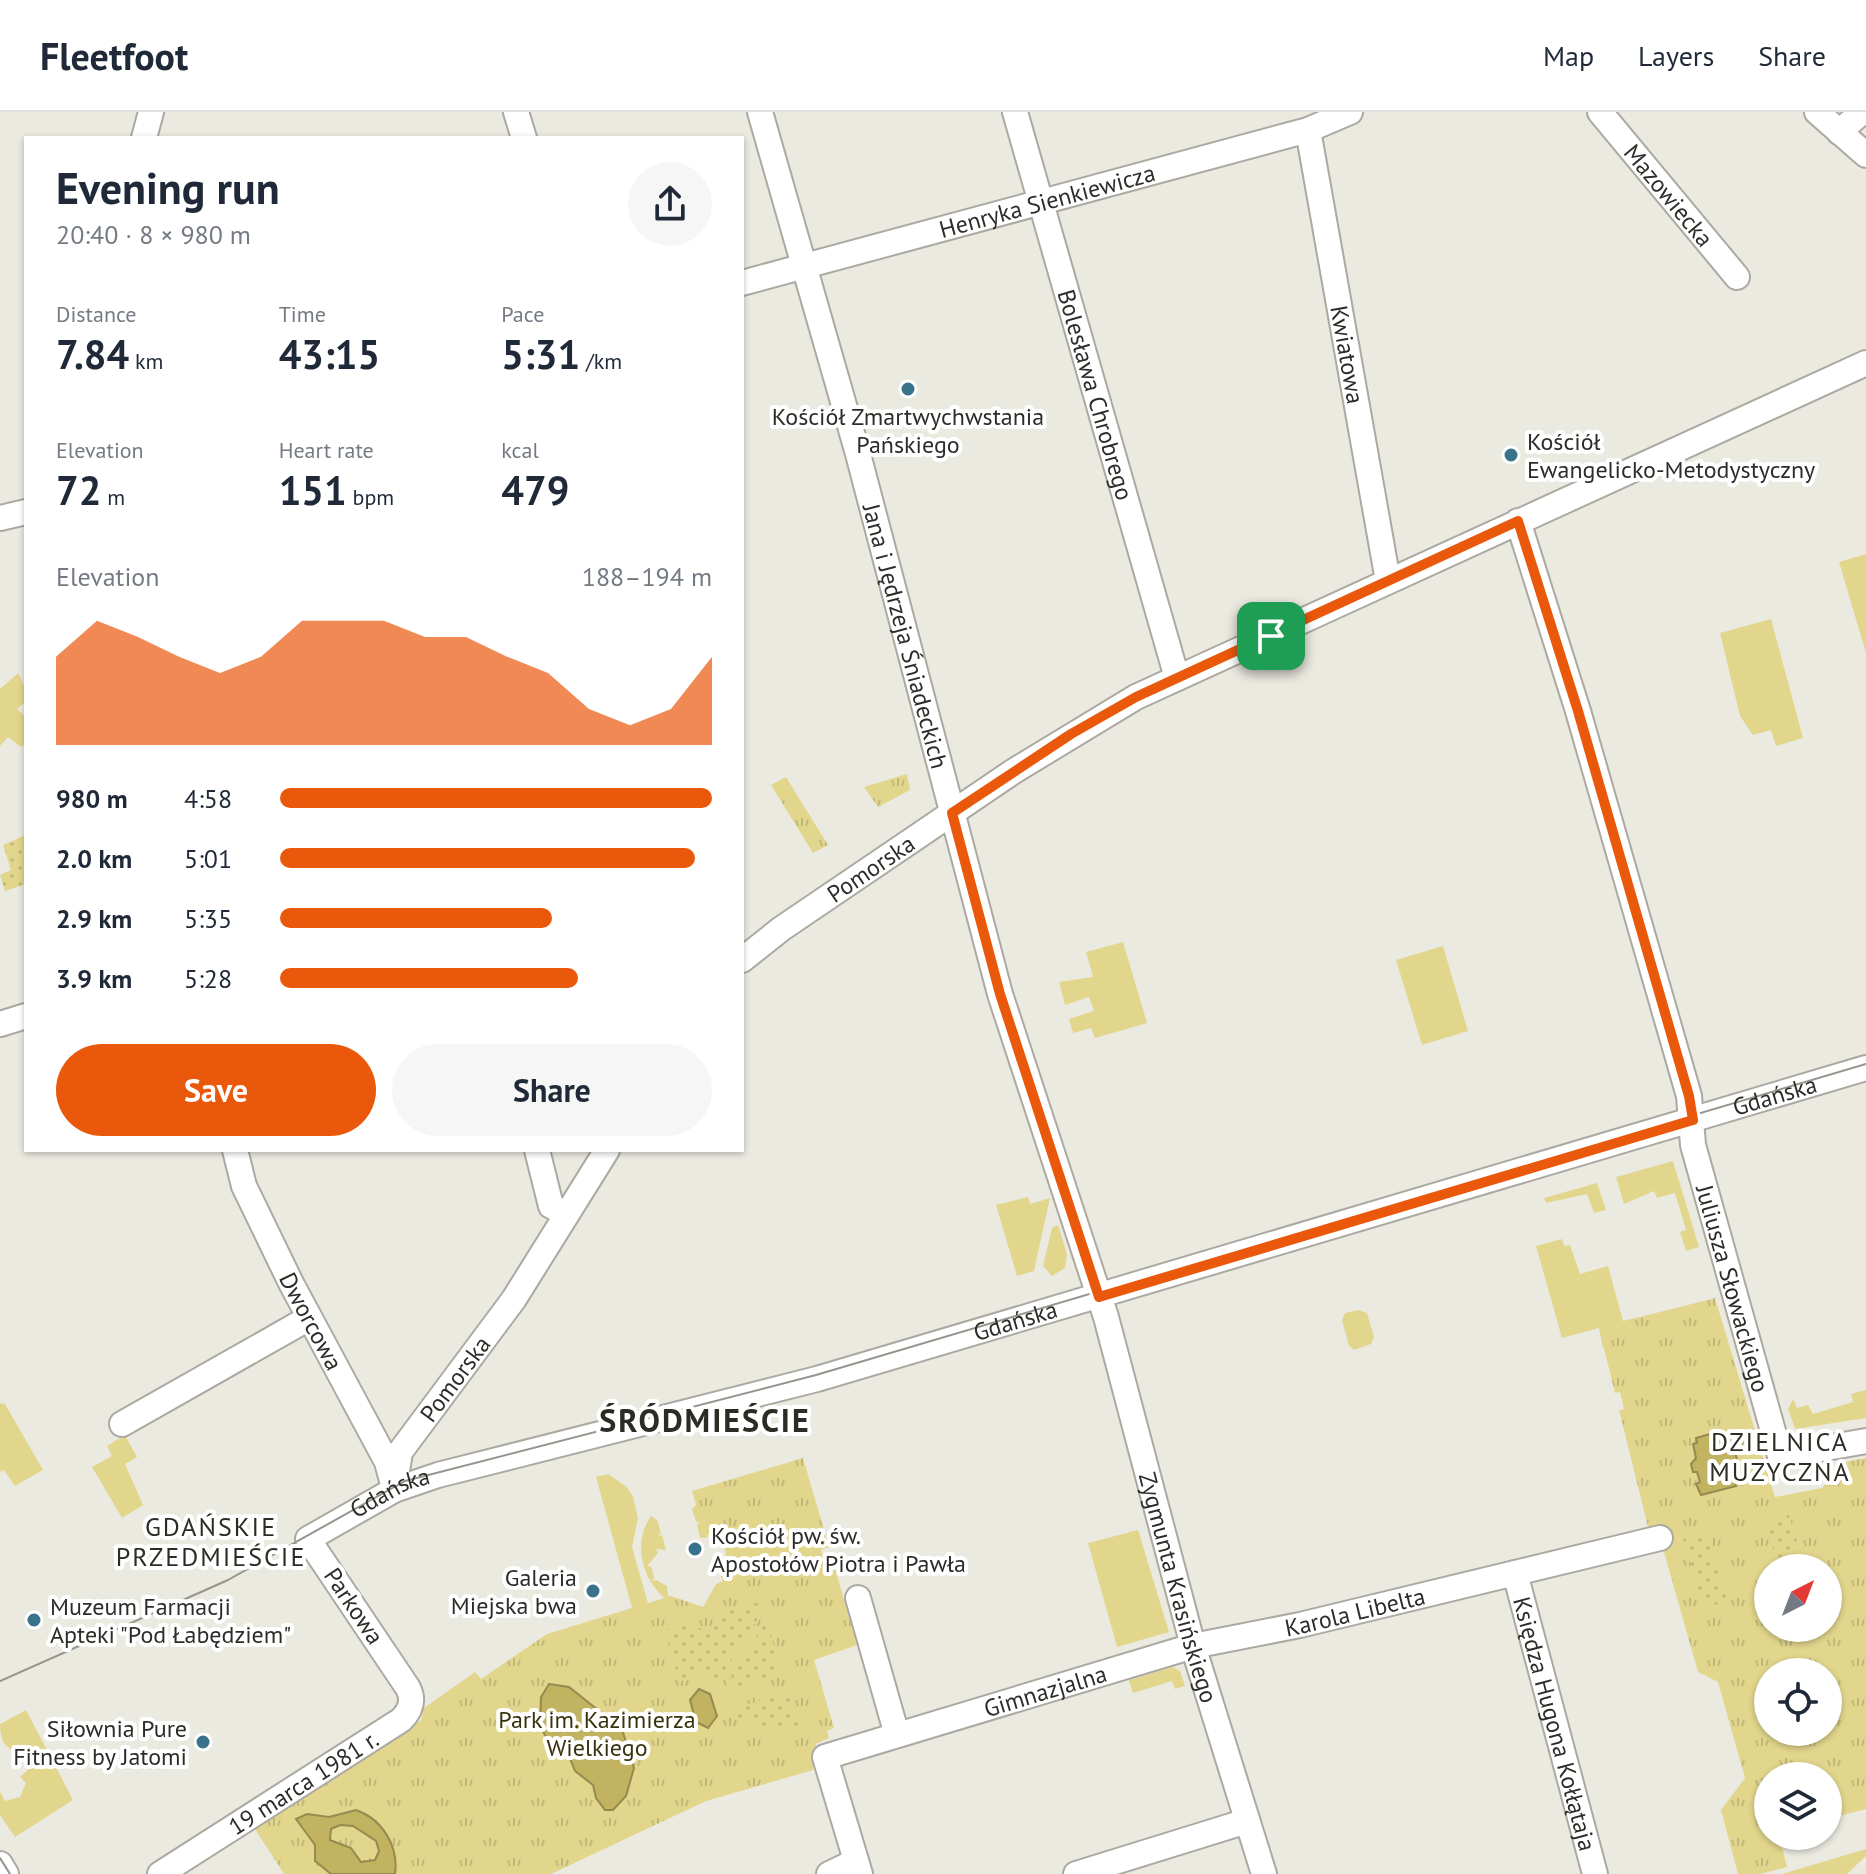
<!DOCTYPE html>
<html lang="en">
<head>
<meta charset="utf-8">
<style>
	body { margin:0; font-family:"PT Sans",sans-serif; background:#f6f6f7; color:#1f2937; height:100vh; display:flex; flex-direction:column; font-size:30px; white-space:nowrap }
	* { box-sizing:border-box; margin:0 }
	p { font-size:26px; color:#747a83 }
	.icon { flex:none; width:44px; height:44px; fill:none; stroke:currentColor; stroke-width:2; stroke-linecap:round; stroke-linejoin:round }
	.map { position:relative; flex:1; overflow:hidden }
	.details { position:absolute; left:24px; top:24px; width:720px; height:1016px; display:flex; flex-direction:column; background:#fff; border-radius:0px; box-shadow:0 2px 6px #0004 }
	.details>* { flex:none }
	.needle { width:52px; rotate:42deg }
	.controls { position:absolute; left:1754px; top:1442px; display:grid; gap:16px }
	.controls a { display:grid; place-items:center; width:88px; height:88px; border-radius:50%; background:#fff; box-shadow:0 2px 6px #0004; font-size:40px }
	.pin { position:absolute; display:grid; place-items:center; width:68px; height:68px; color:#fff; margin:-34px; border-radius:16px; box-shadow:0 4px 12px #0006 }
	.round { display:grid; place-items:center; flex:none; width:84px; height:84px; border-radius:42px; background:#f6f6f7 }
	.summary { display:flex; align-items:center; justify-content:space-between; height:136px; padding:0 32px }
	h1 { font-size:44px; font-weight:800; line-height:60px }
	.metrics { display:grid; grid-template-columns:repeat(3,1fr); gap:12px; height:136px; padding:8px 32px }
	.metrics div { display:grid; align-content:center }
	.metrics b { font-size:40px; font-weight:800 }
	.metrics small { font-size:22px; font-weight:400 }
	.metrics p { font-size:22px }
	.chart { height:224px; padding:16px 32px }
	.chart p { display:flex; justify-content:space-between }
	.chart svg { width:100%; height:144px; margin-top:8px; fill:#ea580c; opacity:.7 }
	.primary-button { display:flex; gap:16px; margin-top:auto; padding:16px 32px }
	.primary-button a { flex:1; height:92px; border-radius:48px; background:#ea580c; color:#fff; font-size:32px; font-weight:800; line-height:92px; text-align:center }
	.primary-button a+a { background:#f6f6f7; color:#1f2937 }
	ul { padding:0 32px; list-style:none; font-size:26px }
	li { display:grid; grid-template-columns:128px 96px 1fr; align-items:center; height:60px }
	li i { height:20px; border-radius:10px; background:#ea580c }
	header { display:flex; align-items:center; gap:48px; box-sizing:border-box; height:112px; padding:0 40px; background:#fff; border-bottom:2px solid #e0e1e3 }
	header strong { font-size:38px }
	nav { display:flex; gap:44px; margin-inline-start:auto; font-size:28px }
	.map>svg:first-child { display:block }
	.grass { fill:#e2d68d }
	.park { fill:url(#park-tufts); fill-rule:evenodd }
	.garden { fill:url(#garden-dots) }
	.water { fill:#c1b360; stroke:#958a50; stroke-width:2; fill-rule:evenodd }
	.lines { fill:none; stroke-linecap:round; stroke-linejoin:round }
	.minor-casing { stroke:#aba9a1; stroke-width:28 }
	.minor { stroke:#fff; stroke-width:24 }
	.tram { stroke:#95948d; stroke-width:2 }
	.route-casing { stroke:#fff; stroke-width:16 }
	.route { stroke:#ea580c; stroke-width:10 }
	.poi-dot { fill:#38728b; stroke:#fff; stroke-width:3 }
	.labels { text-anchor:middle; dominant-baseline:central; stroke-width:8; stroke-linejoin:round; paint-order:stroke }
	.street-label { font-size:24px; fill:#2d2c29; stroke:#fff }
	.poi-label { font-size:24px; fill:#2d2c29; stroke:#fff; text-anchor:start }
	.park-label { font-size:24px; fill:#38320d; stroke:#fff }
	.neighbourhood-label { font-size:26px; letter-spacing:2px; fill:#2c2b24; stroke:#fff }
	.district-label { font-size:32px; font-weight:bold; letter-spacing:2px; fill:#2c2b24; stroke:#fff }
</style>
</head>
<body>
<header>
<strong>Fleetfoot</strong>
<nav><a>Map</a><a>Layers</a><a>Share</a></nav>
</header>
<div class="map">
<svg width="1866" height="1762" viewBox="0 0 1866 1762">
	<defs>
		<pattern id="park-tufts" width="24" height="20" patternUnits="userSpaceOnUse" patternTransform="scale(2)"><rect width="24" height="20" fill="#e2d68d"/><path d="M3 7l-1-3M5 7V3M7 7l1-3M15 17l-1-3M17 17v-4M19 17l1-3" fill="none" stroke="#c2b87a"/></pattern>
		<pattern id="garden-dots" width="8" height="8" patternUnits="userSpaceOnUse" patternTransform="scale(2)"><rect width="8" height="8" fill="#e2d68d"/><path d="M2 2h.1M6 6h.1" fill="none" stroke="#c2b87a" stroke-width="1.8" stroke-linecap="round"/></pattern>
	</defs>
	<rect width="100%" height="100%" fill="#ebeae1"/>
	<g class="grass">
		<path d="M1866,442V541L1839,450Z"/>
		<path d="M1771,507L1803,626L1776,634L1771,618L1753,623L1740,604L1720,521Z"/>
		<path d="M18,561L26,577V589L17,597L26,605V631L21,635L8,625L0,634V577Z"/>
		<path d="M1123,830L1147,911L1095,926L1091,916L1073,921L1069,907L1094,899L1089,885L1065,893L1059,870L1093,865L1086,840Z"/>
		<path d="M1443,834L1468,919L1422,933L1396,848Z"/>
		<path d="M1673,1049L1699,1135L1686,1139L1680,1120L1686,1118L1675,1081L1657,1086L1654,1079L1624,1092L1616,1065Z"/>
		<path d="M1597,1071L1606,1098L1594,1101L1587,1082L1546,1091L1544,1086Z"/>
		<path d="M1028,1085L1030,1092L1050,1086L1034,1159L1017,1164L996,1093Z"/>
		<path d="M1058,1113L1067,1142L1065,1156L1052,1164L1043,1154L1052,1116Z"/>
		<path d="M1562,1127L1564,1134L1570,1133L1580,1162L1608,1154L1623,1209L1693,1192L1603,1236L1599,1216L1562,1226L1536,1134Z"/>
		<path d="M1359,1198L1367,1201L1374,1225L1371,1232L1354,1238L1349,1234L1342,1208L1345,1201Z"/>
		<path d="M1866,1278V1306L1795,1317L1788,1297L1793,1287L1797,1296L1808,1293L1813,1302L1853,1290L1851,1282Z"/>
		<path d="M0,1291L5,1292L43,1358L15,1374L4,1358L0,1360Z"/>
		<path d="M125,1323L137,1345L125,1352L143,1393L122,1406L92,1355L112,1344L107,1334Z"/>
		<path d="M608,1362L627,1375L633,1385L638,1406L632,1435L653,1509L637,1514L596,1365Z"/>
		<path d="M651,1404L657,1408L661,1420L658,1424L662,1423L666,1438L656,1437L658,1441L647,1454H651L654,1466L652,1469L656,1468L667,1474L668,1484L672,1485L667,1488C642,1468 632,1431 651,1404Z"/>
		<path d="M1138,1418L1169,1520L1117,1535L1088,1431Z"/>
		<path d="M1173,1555L1180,1559L1185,1574L1175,1577L1172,1569L1133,1581L1129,1568Z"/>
		<path d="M26,1598L73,1688L15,1725L0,1703V1680L5,1689L20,1685L26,1671L20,1665L32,1654C21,1634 0,1645 0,1612Z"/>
		<path d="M1866,1737V1744L1847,1762H1782Z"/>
	</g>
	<g class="park">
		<path d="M907,662L910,678L878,695L864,675Z"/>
		<path d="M786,665L828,733L813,741L771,673Z"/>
		<path d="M1715,1186L1775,1385L1822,1376L1845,1350L1866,1346V1697L1828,1707V1664H1768V1724H1779L1787,1755L1760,1762H1738L1721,1698L1745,1666L1718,1570L1698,1560L1660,1426L1649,1419L1619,1298L1624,1297L1620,1280L1615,1281L1599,1216ZM1768,1456H1828V1516H1768ZM1768,1560H1828V1620H1768Z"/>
		<path d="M803,1346L829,1435L821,1438L823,1444L831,1442L857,1533L814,1548L834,1616L827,1619L829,1626L816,1632L813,1658L706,1689L551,1762H284L255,1717L256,1708L318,1674L421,1608L424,1596L475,1560L481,1567L547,1522L671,1484L703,1495L716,1472L723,1469L719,1460L729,1447L726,1446L724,1430L720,1432L708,1422L707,1426H700L697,1413L700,1410H696L692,1397L696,1393L692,1379Z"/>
	</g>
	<g class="garden">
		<path d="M26,723V772L5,779L0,763L11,758L3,733Z"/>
		<path d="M1789,1403L1805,1456H1779L1765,1409Z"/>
		<path d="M1707,1421L1726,1485L1716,1493L1701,1488L1683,1427Z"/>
		<path d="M760,1490L764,1497L719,1567L697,1561L680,1570L664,1518L687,1512L708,1519L717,1514L720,1501Z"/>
		<path d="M767,1508L781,1560L727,1579L725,1574Z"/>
		<path d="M784,1581L789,1584L799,1613L777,1620L733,1604L732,1598Z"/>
	</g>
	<g class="water">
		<path d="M1721,1319L1723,1323L1729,1322L1731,1341L1735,1340L1740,1358L1733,1365L1736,1374L1701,1383L1696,1372L1700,1370L1697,1360H1693L1691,1352L1696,1346L1693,1332L1697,1331L1696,1326Z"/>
		<path d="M549,1572L569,1575L622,1617L634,1656L626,1684L613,1698H605L596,1686L593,1673L575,1659L569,1644L546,1625L540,1614L541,1585Z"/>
		<path d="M699,1577L710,1582L717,1604L708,1616L696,1610L690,1588Z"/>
		<path d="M356,1698C382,1707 399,1734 395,1762H331L315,1749V1733L296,1707L307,1702L329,1705ZM340,1713L353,1714L376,1729L379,1739L375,1748L361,1750L351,1736L330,1728L331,1717Z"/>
	</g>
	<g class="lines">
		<defs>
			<g id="minor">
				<path d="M516,0L524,26"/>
				<path id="s1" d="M760,0L858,342L1000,882L1106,1205L1193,1534L1264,1762"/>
				<path id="s2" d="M1015,0L1177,566"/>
				<path id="s3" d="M1600,0L1737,165"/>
				<path d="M1817,0L1866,43"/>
				<path id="s4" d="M1308,18L1388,469"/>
				<path d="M1839,20L1862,0"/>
				<path d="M144,26L151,0"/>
				<path id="s5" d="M742,171L1308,18L1350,0"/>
				<path d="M0,406L26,400"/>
				<path id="s6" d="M1518,409L1578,599L1689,984L1693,1033L1780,1344L1866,1329"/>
				<path id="s7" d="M742,848L781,817L1014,659L1136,585L1866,251"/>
				<path d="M0,912L26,904"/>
				<path id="s8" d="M235,1038L244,1074L291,1171L387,1350L393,1372"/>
				<path d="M537,1038L551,1094L566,1102"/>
				<path d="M122,1312L309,1206"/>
				<path id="s9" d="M394,1378L400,1340L514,1187L607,1038"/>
				<path id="s10" d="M1515,1461L1595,1762"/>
				<path d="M858,1486L897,1623"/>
				<path d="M0,1752L6,1762"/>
				<path id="s11" d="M160,1762L401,1608C411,1598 414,1588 408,1576L308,1427L394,1378L438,1363L817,1267L1866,956"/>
				<path d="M829,1762L856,1749"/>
				<path id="s12" d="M860,1762L825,1645L1193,1534L1300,1513L1660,1426"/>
				<path d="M1076,1762L1247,1709"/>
			</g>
		</defs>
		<use href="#minor" class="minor-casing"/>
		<use href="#minor" class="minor"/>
		<g class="tram">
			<path id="s13" d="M0,1569L228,1468L405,1369L816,1263L1866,952"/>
			<path d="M0,1746L10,1762"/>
		</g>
	</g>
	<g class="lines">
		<defs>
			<path id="route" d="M1518,409L1578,599L1689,984L1693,1008L1099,1185L1000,882L952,701L1071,622L1136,585Z"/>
		</defs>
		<use href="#route" class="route-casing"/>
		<use href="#route" class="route"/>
	</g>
	<g class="poi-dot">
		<circle cx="908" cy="277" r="8"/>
		<circle cx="1511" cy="343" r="8"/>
		<circle cx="695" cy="1437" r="8"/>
		<circle cx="593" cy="1479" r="8"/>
		<circle cx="34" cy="1508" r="8"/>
		<circle cx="203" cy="1630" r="8"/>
	</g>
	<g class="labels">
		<g class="street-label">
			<text stroke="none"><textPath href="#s3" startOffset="108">Mazowiecka</textPath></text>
			<text stroke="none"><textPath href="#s5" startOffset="316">Henryka Sienkiewicza</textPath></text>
			<text stroke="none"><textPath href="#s4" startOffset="228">Kwiatowa</textPath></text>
			<text stroke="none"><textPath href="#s2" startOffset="294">Bolesława Chrobrego</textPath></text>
			<text stroke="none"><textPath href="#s1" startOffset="544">Jana i Jędrzeja Śniadeckich</textPath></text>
			<text stroke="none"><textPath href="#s7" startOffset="158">Pomorska</textPath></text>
			<text stroke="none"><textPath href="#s11" startOffset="2036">Gdańska</textPath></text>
			<text stroke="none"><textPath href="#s6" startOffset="798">Juliusza Słowackiego</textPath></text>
			<text stroke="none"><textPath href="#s8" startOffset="188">Dworcowa</textPath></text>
			<text stroke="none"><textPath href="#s11" startOffset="1244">Gdańska</textPath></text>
			<text stroke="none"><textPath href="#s9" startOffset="130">Pomorska</textPath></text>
			<text stroke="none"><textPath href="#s13" startOffset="434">Gdańska</textPath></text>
			<text stroke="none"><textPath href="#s1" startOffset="1534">Zygmunta Krasińskiego</textPath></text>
			<text transform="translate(354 1494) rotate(56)">Parkowa</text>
			<text stroke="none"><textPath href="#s12" startOffset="672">Karola Libelta</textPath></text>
			<text stroke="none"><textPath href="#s12" startOffset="352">Gimnazjalna</textPath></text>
			<text stroke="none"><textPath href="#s10" startOffset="156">Księdza Hugona Kołłątaja</textPath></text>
			<text stroke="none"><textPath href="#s11" startOffset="170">19 marca 1981 r.</textPath></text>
		</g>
		<g class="poi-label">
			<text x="908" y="304" text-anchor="middle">Kościół Zmartwychwstania<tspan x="908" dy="28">Pańskiego</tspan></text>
			<text x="1527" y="329">Kościół<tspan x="1527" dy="28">Ewangelicko-Metodystyczny</tspan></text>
			<text x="711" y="1423">Kościół pw. św.<tspan x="711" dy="28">Apostołów Piotra i Pawła</tspan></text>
			<text x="577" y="1465" text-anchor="end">Galeria<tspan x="577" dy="28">Miejska bwa</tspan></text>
			<text x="50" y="1494">Muzeum Farmacji<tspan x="50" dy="28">Apteki "Pod Łabędziem"</tspan></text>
			<text x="187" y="1616" text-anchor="end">Siłownia Pure<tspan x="187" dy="28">Fitness by Jatomi</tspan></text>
		</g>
		<g class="park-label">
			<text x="597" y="1607">Park im. Kazimierza<tspan x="597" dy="28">Wielkiego</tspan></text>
		</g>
		<g class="neighbourhood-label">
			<text x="1780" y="1329">DZIELNICA<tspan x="1780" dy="30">MUZYCZNA</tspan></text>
			<text x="211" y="1414">GDAŃSKIE<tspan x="211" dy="30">PRZEDMIEŚCIE</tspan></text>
		</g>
		<g class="district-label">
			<text x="705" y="1308">ŚRÓDMIEŚCIE</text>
		</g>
	</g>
</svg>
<div class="controls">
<a><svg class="needle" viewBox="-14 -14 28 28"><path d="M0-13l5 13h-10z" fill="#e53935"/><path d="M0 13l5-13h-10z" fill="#747a83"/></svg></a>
<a><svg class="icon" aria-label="locate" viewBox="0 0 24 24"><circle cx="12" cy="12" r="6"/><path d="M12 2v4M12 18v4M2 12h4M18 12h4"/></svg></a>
<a><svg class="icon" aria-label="layers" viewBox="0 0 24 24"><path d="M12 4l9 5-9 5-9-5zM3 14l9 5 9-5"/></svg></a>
</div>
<div class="pin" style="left:1271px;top:524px;background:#1e9e55"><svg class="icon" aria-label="arrive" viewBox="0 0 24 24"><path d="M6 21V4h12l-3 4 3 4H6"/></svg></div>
<section class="details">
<div class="summary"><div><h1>Evening run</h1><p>20:40 · 8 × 980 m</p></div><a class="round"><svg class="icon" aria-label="share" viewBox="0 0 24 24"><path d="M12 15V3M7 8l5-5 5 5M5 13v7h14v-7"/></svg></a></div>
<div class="metrics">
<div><p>Distance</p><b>7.84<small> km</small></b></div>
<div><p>Time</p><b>43:15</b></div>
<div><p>Pace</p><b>5:31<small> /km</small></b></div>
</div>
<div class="metrics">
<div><p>Elevation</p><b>72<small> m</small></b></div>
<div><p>Heart rate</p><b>151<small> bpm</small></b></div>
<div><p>kcal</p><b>479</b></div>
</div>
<div class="chart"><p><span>Elevation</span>188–194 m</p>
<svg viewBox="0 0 160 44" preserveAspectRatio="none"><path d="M0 44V17L10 6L20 11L30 17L40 22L50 17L60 6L70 6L80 6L90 11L100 11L110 17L120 22L130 33L140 38L150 33L160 17V44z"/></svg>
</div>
<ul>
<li><b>980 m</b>4:58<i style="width:100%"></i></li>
<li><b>2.0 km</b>5:01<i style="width:96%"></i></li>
<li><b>2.9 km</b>5:35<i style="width:63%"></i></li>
<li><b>3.9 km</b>5:28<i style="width:69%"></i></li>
</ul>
<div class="primary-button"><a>Save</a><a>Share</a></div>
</section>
</div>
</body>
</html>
